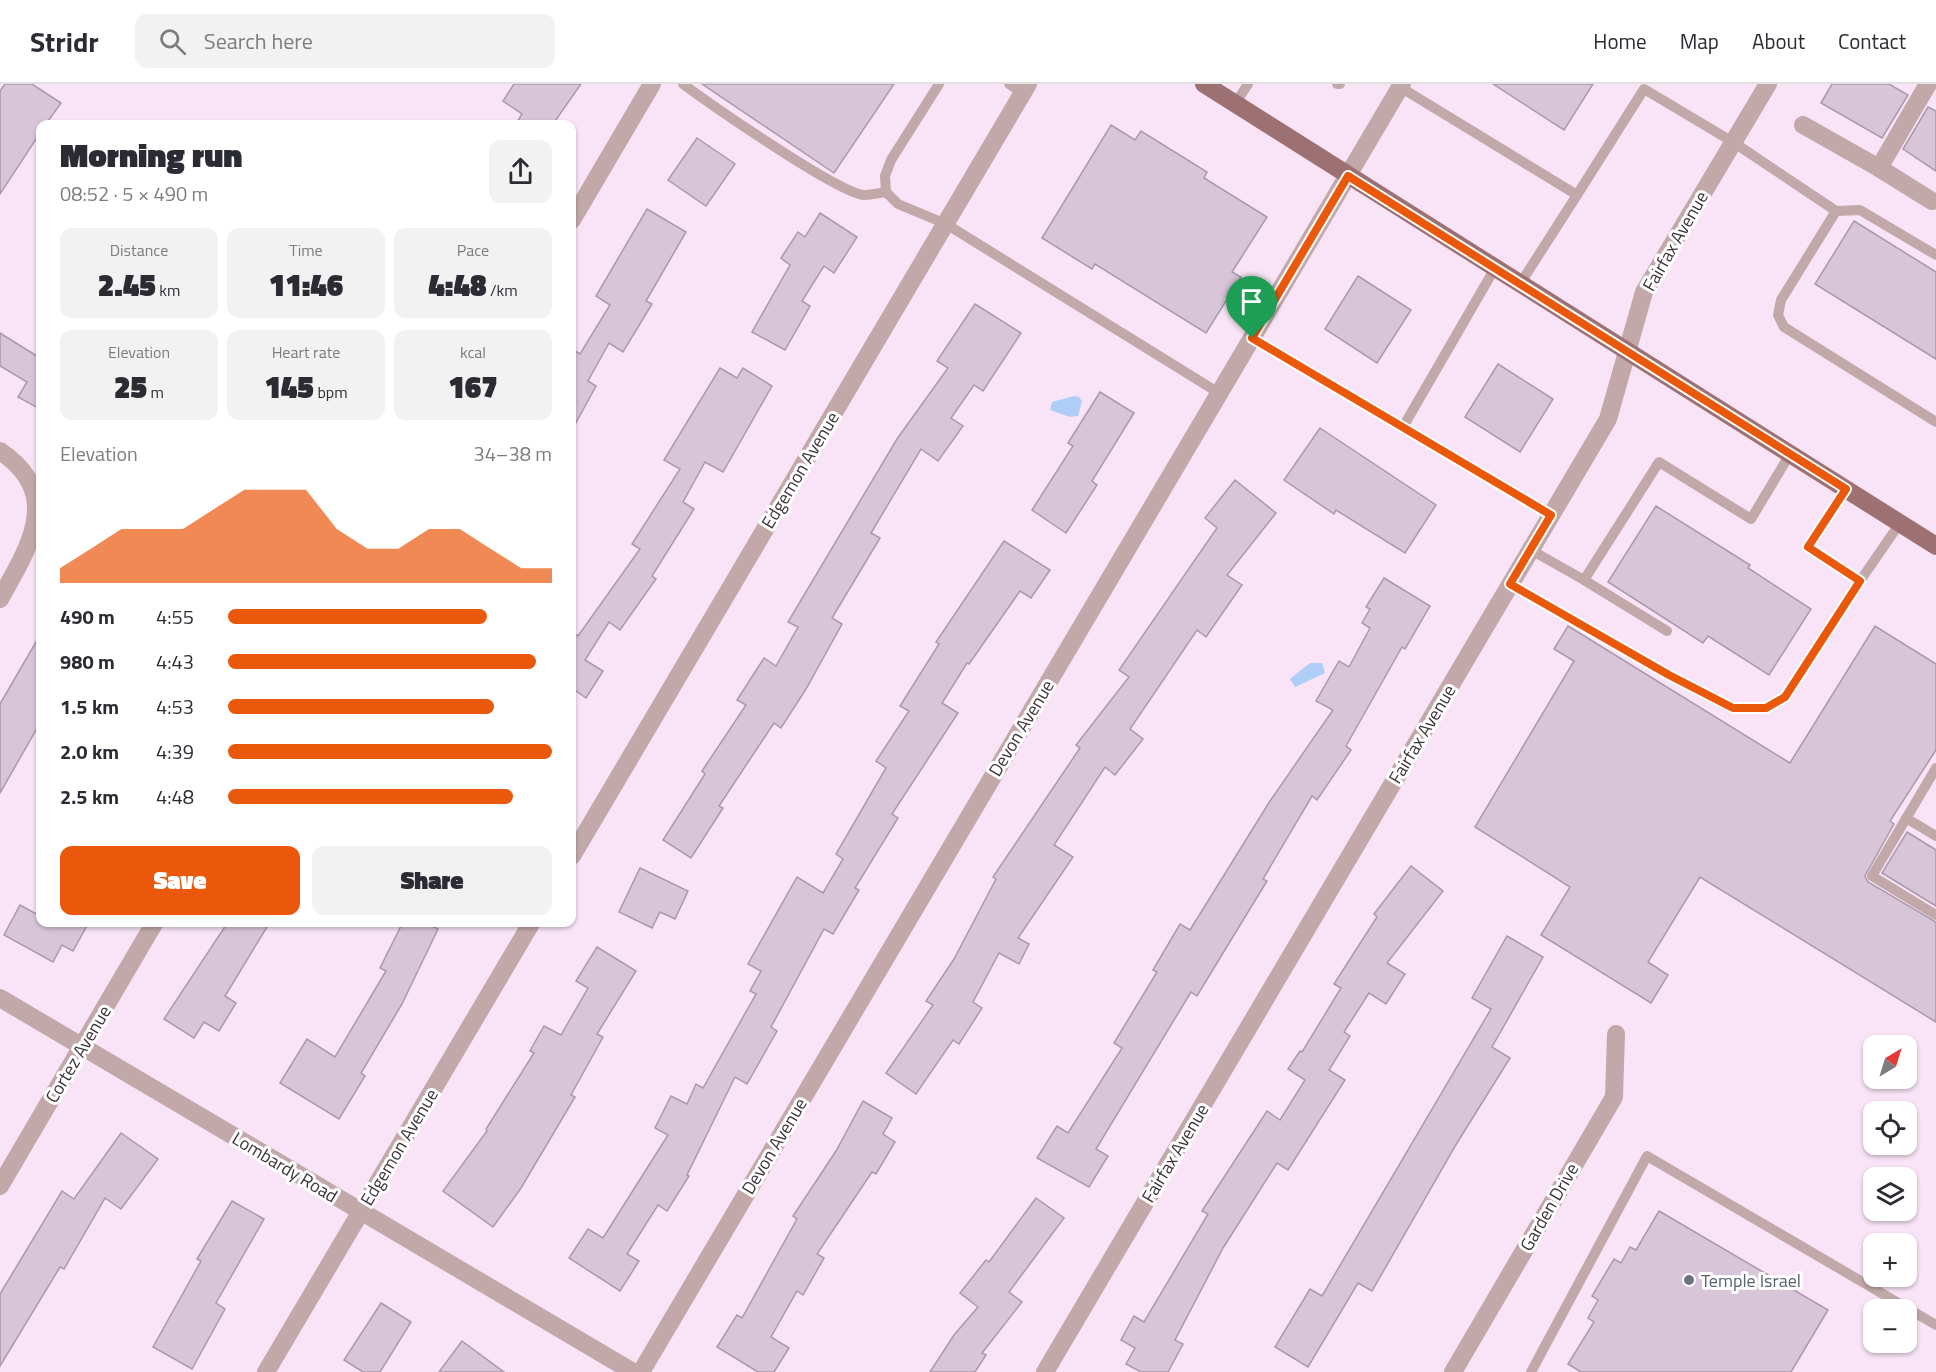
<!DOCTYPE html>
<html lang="en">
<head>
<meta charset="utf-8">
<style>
	body { margin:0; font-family:"Titillium Web",sans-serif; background:#f2f2f3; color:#2b2b33; height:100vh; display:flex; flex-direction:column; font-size:22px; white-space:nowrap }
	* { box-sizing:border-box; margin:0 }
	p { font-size:20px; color:#7c7c81 }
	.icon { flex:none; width:33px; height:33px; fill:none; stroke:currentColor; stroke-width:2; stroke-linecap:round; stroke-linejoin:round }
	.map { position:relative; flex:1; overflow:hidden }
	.drawer { position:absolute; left:36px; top:36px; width:540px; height:807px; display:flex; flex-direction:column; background:#fff; border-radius:12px; box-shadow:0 2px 4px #0004 }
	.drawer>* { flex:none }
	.needle { width:39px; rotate:38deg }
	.fabs { position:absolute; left:1863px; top:951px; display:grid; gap:12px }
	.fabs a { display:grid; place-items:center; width:54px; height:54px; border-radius:12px; background:#fff; box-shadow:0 2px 4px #0004; font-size:30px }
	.pin { position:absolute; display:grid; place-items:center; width:51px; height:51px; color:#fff; margin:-62px -26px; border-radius:50% 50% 50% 0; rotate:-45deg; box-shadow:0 0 6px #0007 }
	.pin .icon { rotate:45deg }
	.round { display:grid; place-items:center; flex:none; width:63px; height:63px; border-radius:12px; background:#f2f2f3 }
	.headline { display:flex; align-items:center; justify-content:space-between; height:102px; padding:0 24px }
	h1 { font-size:33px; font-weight:800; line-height:45px }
	.metrics { display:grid; grid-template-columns:repeat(3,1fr); gap:9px; height:102px; padding:6px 24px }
	.metrics div { display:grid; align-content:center; border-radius:12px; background:#f2f2f3; text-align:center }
	.metrics b { font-size:30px; font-weight:800 }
	.metrics small { font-size:16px; font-weight:400 }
	.metrics p { font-size:16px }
	.chart { height:168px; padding:12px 24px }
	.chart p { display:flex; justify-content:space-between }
	.chart svg { width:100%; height:108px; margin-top:6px; fill:#ea580c; opacity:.7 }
	.cta { display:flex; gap:12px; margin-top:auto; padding:12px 24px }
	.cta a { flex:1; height:69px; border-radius:12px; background:#ea580c; color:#fff; font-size:24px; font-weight:800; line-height:69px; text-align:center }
	.cta a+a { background:#f2f2f3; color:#2b2b33 }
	ul { padding:0 24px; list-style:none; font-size:20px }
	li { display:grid; grid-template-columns:96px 72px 1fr; align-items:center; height:45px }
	li i { height:15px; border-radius:8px; background:#ea580c }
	header { display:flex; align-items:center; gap:36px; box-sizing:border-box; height:84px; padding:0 30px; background:#fff; border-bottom:2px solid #e1e1e2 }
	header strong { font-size:28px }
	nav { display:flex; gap:33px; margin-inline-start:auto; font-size:21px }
	.search { width:420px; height:54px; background:#f2f2f3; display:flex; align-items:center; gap:15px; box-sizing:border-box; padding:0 21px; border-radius:12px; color:#7c7c81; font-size:22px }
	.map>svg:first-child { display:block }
	.water { fill:#aecef7 }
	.building { fill:#d8c6d8; stroke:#aa99ab; stroke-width:1.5 }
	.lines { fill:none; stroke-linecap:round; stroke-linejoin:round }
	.service { stroke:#c2a8a9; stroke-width:10 }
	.minor { stroke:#c2a8a9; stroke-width:18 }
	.tertiary { stroke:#c2a8a9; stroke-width:18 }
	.primary { stroke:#9d7072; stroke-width:18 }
	.route-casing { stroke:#fff; stroke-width:12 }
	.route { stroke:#ea580c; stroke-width:8 }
	.worship-dot { fill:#6b7280; stroke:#fff; stroke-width:2 }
	.labels { text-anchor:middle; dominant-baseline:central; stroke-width:6; stroke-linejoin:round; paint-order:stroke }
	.street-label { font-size:18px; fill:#3b333a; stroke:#fff }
	.worship-label { font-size:18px; fill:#5b616d; stroke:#fff; text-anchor:start }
</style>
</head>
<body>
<header>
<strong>Stridr</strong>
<div class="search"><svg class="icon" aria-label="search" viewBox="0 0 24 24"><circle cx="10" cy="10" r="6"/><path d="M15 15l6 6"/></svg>Search here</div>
<nav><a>Home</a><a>Map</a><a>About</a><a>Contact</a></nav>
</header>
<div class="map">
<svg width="1936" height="1288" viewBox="0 0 1936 1288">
	<rect width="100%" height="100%" fill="#f8e4f6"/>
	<g class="water">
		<path d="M1074,312L1079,313L1082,317L1078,332L1070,333L1050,326L1052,318Z"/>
		<path d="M1310,579H1322L1325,589L1295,603L1290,595Z"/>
	</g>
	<g class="building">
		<path d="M5,0H32L61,19L46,40H40V49L0,110V7Z"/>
		<path d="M514,0H581L553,40H516L522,30L503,17Z"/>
		<path d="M702,0H894L834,89Z"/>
		<path d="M1493,0H1593L1564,46Z"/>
		<path d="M1832,0H1889L1908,11L1882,54L1821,19Z"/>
		<path d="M1928,23L1936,27V87L1903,65Z"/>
		<path d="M1111,41L1135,56L1141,47L1207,88L1204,94L1267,133L1232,188L1241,193L1206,249L1095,180L1092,185L1042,154Z"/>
		<path d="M697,54L735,80L706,122L668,96Z"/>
		<path d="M647,125L686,148L646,217L652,220L623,268L609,259L588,297L596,302L572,346V265L580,270L610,221L596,212Z"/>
		<path d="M820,129L857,153L834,189L824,182L802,217L810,222L785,266L752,248L790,181L781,174L798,148L805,153Z"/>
		<path d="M1854,137L1936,188V275L1815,200Z"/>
		<path d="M1358,192L1411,226L1377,279L1325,245Z"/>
		<path d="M975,220L1021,249L983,307L974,301L951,334L963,342L938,377L921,365L871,449L880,454L832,534L842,540L806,605L781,644L774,639L719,722L723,724L691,774L663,756L705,690L702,687L746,621L737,616L764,574L776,582L798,543L788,538L897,355L948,284L937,277Z"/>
		<path d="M0,249L40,274V325L18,313L27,298L0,282Z"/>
		<path d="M1498,280L1553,315L1520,368L1465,333Z"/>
		<path d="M720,284L737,294L743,284L772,302L723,388L705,378L683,418L694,425L652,492L656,495L620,546L609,538L585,576L603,587L586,614L572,604V548L578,552L640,465L632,460L680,385L664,376Z"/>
		<path d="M1100,308L1134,329L1092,397L1097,401L1066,449L1032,426L1073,362L1068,359Z"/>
		<path d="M1320,344L1436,421L1405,469L1336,426L1334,430L1284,396Z"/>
		<path d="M1235,396L1276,429L1227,491L1242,501L1206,553L1197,546L1130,645L1143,655L1115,691L1105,683L1054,761L1073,773L1018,854L1029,860L1019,880L999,869L973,918L982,924L959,960L953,956L916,1010L886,989L933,921L926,917L954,875L996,795L993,793L1080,664L1076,661L1129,593L1119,586L1217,444L1205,434Z"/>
		<path d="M1656,422L1750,481L1748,484L1811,525L1769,591L1708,552L1703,559L1608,498Z"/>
		<path d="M1004,457L1050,486L1031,514L1020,507L969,580L967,579L942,619L958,629L892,730L898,734L855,804L859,806L833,850L824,845L771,943L777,947L747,1000L735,993L687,1091L689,1092L667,1127L658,1121L627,1170L639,1177L620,1207L569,1174L588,1145L603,1154L668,1051L655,1044L671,1012L687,1020L696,1000L703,1004L756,910L750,907L761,887L748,880L797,793L823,809L843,775L836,770L886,684L876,677L909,627L900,622L939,560L936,558Z"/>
		<path d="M1384,494L1430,522L1405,565L1402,563L1346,662L1351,666L1317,716L1312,712L1263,795L1267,797L1234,851L1197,912L1191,908L1096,1065L1108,1072L1089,1103L1037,1074L1057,1042L1068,1049L1122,964L1114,959L1157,888L1153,886L1180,840L1190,846L1270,717L1333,626L1316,617L1339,577L1349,583L1370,544L1362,539L1370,525L1366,523Z"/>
		<path d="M1568,542L1790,679L1875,542L1936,580V666L1890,737L1894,740L1865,792L1868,798L1936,838V938L1700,793L1648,878L1668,891L1651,919L1541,851L1570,803L1475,743L1574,577L1554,565Z"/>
		<path d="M40,551V639L0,709V620Z"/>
		<path d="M1907,748L1936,766V822L1882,789Z"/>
		<path d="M1411,782L1443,807L1387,879L1405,890L1386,920L1369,909L1344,948L1350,952L1329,986L1345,996L1288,1086L1277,1079L1223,1164L1175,1256L1183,1260L1168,1288H1141L1126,1280L1135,1264L1121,1256L1134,1232L1144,1238L1208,1130L1202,1127L1267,1027L1280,1036L1305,996L1288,985L1300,967L1302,968L1341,904L1334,900L1377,833L1374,830Z"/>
		<path d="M640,784L688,807L675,835L660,828L652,844L619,828Z"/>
		<path d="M20,821L40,832V838H89L73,867L62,861L53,878L4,851Z"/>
		<path d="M228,838H270L225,912L236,919L219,947L204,938L194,954L164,935Z"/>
		<path d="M403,838H425L438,845L402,920L361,989L365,992L339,1035L280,999L307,955L335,973L386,887L380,884Z"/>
		<path d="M1507,852L1543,873L1492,963L1510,974L1457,1059L1372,1207L1358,1199L1308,1283L1275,1263L1310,1205L1322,1212L1491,925L1472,914Z"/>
		<path d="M597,863L636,887L597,950L603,953L571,1011L575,1013L521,1104L493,1143L443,1107L487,1047L486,1045L534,969L530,967L544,942L561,951L588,904L576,897Z"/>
		<path d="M863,1017L892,1034L883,1050L895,1058L876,1090L872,1088L817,1170L824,1174L803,1211L797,1207L771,1253L789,1264L774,1288H758L717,1263L737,1231L742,1234L797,1135L793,1132L836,1067Z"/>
		<path d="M121,1049L158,1075L121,1125L105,1114L64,1185L60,1183L0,1282V1210L62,1107L74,1115Z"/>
		<path d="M1036,1114L1064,1134L1009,1208L1022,1218L982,1269L986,1271L975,1288H930L954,1251L978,1223L960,1209L986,1176L989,1178Z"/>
		<path d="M232,1117L264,1135L216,1219L225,1225L192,1285L153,1263L201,1177L197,1175Z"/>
		<path d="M1659,1127L1828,1226L1791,1288H1581L1568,1280L1594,1238L1588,1234L1598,1216L1592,1212L1614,1175L1621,1179L1630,1163L1636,1166Z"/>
		<path d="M381,1219L411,1238L380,1288H363L344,1276Z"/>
		<path d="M462,1257L504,1288H439Z"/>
	</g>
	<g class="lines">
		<g class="service">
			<path d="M683,0C710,20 838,109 864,111C871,111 879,109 886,108"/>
			<path d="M939,0L891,76L885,92L886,108L898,120L946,140L1219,309"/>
			<path d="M1009,0L1023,9"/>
			<path d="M1337,0H1340"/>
			<path d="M1400,3L1577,111L1644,5L1733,58L1836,127L1781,216L1778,231L1784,243L1936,338"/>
			<path d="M1235,20L1248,0"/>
			<path d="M1836,127L1860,126L1936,171"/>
			<path d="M1520,200L1577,111"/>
			<path d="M1252,254L1551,431"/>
			<path d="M1403,343L1495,184"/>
			<path d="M1846,405L1808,463L1860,497L1900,439"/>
			<path d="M1531,466L1584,496L1659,378L1751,435L1790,370"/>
			<path d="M1584,496L1667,547"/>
			<path d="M1510,500L1669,591L1733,625L1766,624L1785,613L1860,497"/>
			<path d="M1936,684L1872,792L1936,831"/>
			<path d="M1906,734L1936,752"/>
			<path d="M1531,1288L1647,1072L1936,1241"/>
		</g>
		<g class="minor">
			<path d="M1928,0L1879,84L1932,117"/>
			<path d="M1803,41L1879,84"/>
			<path d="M572,136L652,0"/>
			<path d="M0,367C64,410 29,463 0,515"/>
			<path d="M0,914L633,1288"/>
			<path d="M0,1102L155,838"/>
			<path d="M641,1288L1402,0"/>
			<path d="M1045,1288L1608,335L1644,208L1768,0"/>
			<path d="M1453,1288L1614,1013L1616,950"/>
		</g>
		<g class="tertiary">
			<path d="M572,772L1028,0"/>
			<path d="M266,1288L532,838"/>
		</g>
		<path class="primary" d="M1204,0L1936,462"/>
	</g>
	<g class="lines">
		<defs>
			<path id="route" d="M1348,92L1846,405L1808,463L1860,497L1785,613L1766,624H1733L1669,591L1510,500L1551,431L1252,254Z"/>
		</defs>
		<use href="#route" class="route-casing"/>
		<use href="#route" class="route"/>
	</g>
	<circle class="worship-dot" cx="1689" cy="1196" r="6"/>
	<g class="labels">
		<g class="street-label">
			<text transform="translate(1675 157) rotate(-60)">Fairfax Avenue</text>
			<text transform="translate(800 386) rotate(-59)">Edgemon Avenue</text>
			<text transform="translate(1021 644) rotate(-59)">Devon Avenue</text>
			<text transform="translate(1422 650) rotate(-59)">Fairfax Avenue</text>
			<text transform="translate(78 970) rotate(-59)">Cortez Avenue</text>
			<text transform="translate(774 1062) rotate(-59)">Devon Avenue</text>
			<text transform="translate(399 1063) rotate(-59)">Edgemon Avenue</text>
			<text transform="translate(1175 1069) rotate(-59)">Fairfax Avenue</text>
			<text transform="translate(285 1083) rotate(31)">Lombardy Road</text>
			<text transform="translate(1549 1123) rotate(-60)">Garden Drive</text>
		</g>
		<g class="worship-label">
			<text x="1701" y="1196">Temple Israel</text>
		</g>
	</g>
</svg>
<div class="fabs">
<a><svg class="needle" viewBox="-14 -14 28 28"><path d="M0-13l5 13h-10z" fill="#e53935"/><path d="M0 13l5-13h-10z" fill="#7c7c81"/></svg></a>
<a><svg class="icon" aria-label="locate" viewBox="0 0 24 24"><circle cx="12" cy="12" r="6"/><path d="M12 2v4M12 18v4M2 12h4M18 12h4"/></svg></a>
<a><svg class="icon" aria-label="layers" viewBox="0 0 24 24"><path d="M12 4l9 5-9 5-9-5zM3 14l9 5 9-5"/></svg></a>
<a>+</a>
<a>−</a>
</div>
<div class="pin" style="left:1252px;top:254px;background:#1e9e55"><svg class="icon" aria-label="arrive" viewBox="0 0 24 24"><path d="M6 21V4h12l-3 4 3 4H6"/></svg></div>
<section class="drawer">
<div class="headline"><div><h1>Morning run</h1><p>08:52 · 5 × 490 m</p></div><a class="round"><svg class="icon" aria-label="share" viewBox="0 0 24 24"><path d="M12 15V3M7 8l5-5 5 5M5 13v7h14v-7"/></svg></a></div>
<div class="metrics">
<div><p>Distance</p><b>2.45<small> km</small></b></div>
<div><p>Time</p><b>11:46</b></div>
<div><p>Pace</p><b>4:48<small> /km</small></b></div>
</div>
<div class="metrics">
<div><p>Elevation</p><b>25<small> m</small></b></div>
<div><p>Heart rate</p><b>145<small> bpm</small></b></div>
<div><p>kcal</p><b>167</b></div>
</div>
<div class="chart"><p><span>Elevation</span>34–38 m</p>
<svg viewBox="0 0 160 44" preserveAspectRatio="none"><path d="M0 44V38L10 30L20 22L30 22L40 22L50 14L60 6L70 6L80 6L90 22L100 30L110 30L120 22L130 22L140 30L150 38L160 38V44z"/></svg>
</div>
<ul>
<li><b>490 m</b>4:55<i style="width:80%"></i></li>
<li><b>980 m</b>4:43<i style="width:95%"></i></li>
<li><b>1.5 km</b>4:53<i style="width:82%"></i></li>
<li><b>2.0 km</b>4:39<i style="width:100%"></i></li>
<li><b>2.5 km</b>4:48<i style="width:88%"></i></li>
</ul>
<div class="cta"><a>Save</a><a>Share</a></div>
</section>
</div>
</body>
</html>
